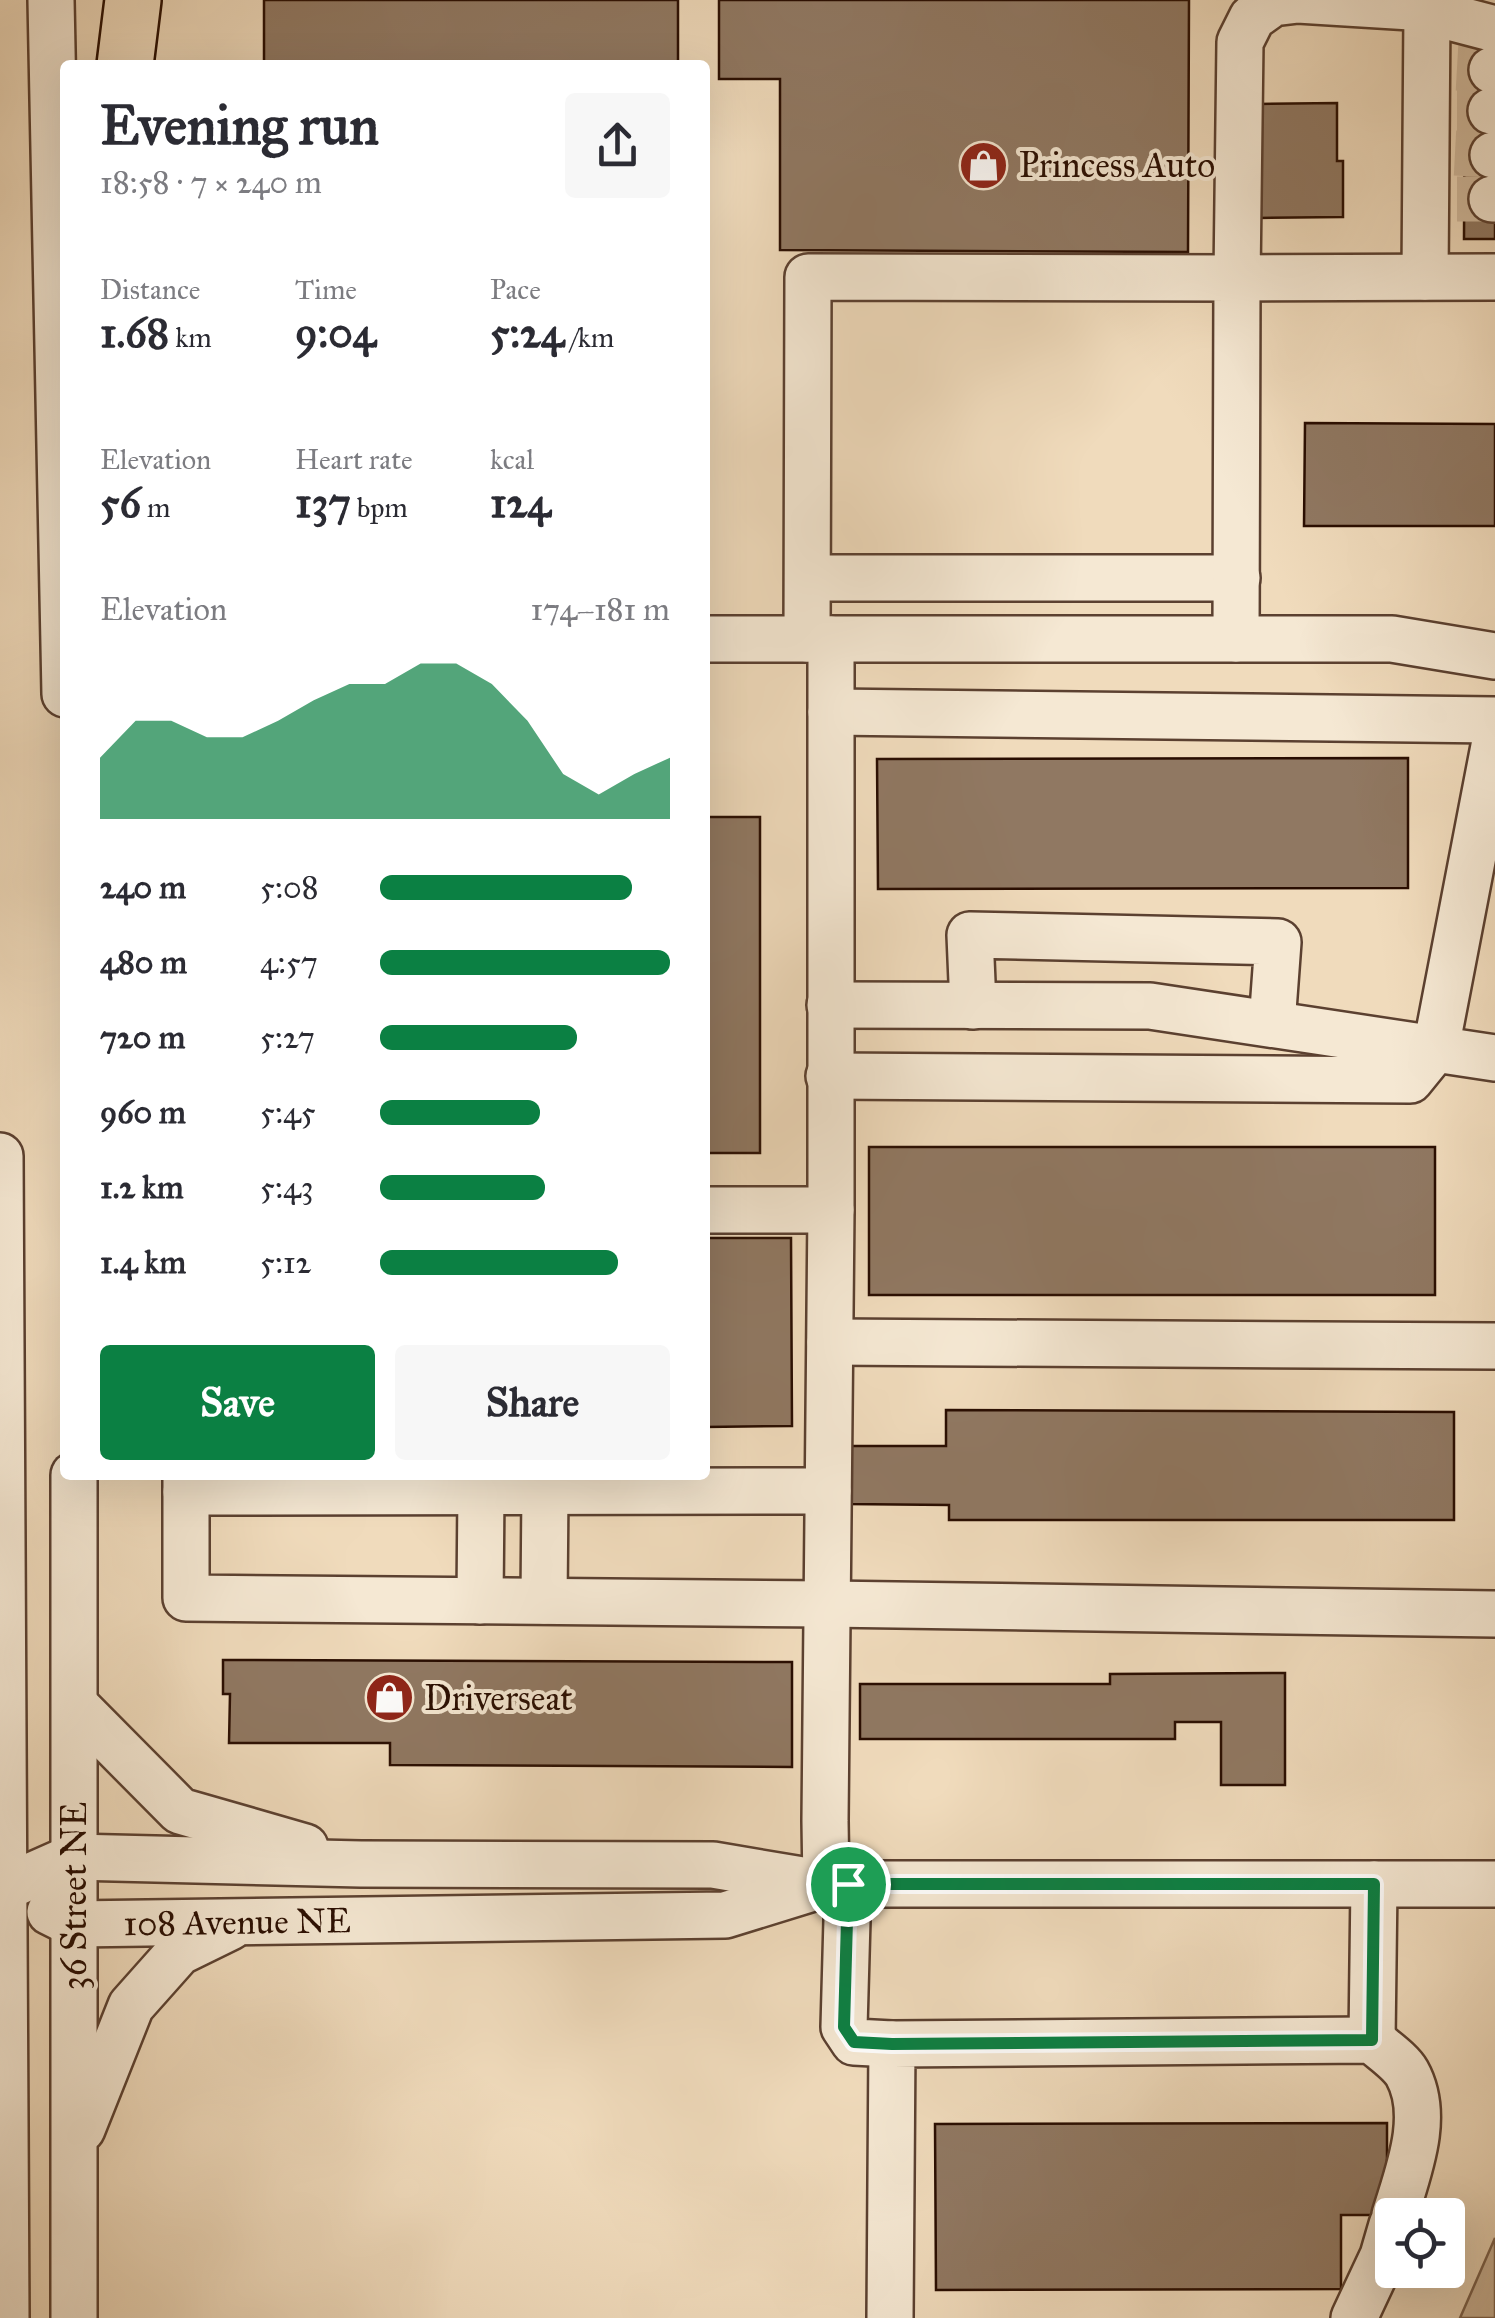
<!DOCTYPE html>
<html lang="en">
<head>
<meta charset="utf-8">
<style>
	body { margin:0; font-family:"IM FELL Great Primer",serif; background:#f7f7f7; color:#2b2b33; height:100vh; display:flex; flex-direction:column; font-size:38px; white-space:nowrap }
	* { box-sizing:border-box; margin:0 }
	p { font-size:32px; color:#7c7c81 }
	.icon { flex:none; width:55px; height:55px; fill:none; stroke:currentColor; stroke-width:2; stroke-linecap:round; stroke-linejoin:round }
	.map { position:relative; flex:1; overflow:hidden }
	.details { position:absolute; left:60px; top:60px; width:650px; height:1420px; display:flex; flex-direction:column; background:#fff; border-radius:10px; box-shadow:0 10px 40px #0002 }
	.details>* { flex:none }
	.tools { position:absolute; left:1375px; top:2198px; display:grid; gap:20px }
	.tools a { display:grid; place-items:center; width:90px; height:90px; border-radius:10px; background:#fff; box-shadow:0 10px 40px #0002; font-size:50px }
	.pin { position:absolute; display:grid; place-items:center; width:85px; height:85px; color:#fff; margin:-42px; border:5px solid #fff; border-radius:50%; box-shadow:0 2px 10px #0007 }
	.round { display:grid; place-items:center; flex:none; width:105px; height:105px; border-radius:10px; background:#f7f7f7 }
	.headline { display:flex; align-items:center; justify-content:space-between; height:170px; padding:0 40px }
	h1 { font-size:55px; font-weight:800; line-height:75px }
	.figures { display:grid; grid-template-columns:repeat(3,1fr); gap:15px; height:170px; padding:10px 40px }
	.figures div { display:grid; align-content:center }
	.figures b { font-size:42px; font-weight:800 }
	.figures small { font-size:28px; font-weight:400 }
	.figures p { font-size:28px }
	.chart { height:280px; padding:20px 40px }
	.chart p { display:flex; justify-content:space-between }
	.chart svg { width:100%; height:180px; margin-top:10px; fill:#0b8043; opacity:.7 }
	.primary-button { display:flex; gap:20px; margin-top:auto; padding:20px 40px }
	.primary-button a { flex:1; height:115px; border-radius:10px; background:#0b8043; color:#fff; font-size:40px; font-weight:800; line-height:115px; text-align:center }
	.primary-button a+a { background:#f7f7f7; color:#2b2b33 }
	ul { padding:0 40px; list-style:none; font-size:32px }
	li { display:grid; grid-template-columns:160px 120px 1fr; align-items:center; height:75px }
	li i { height:25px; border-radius:12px; background:#0b8043 }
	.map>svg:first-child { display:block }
	.green { fill:#ceb89c; stroke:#7c624e; stroke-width:2.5 }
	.building { fill:#907862; stroke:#290d01; stroke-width:2.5 }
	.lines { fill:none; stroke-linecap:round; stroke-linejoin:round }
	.minor-tunnel { stroke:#d2bca0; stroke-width:45; stroke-dasharray:45 22; stroke-linecap:butt }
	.minor-casing { stroke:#5b4030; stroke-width:50 }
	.major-casing { stroke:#290d01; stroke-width:60 }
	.minor { stroke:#f5e8d3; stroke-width:45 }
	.major { stroke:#f0dbbc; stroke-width:55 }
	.route-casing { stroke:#fff; stroke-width:20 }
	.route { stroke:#0b8043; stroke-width:12 }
	.labels { text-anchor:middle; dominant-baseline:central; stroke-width:8; stroke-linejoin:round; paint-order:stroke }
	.poi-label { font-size:35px; fill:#290d01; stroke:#f5e8d3; text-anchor:start }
	.street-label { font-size:35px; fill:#290d01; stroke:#f5e8d3 }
</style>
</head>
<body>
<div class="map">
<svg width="1495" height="2318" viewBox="0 0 1495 2318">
	<rect width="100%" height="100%" fill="#f0dbbc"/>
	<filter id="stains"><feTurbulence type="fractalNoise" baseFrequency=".002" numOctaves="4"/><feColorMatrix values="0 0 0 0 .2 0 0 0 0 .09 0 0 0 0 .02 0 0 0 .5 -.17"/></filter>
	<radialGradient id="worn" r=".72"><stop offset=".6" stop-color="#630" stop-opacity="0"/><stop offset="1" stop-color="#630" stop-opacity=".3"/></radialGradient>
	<path class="green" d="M1495,2238V2318H1460Z"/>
	<g class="building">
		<rect x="264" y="0" width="414" height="65"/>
		<path d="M719,0H1189L1188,252L780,250V79H719Z"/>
		<path d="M1465,25H1495V239H1464Z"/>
		<path d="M1337,103V161H1343V217L1259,218L1258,104Z"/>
		<path d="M1305,423L1495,424V526H1304Z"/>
		<path d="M1408,758V888L878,889L877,759Z"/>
		<rect x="705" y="817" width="55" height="336"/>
		<rect x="869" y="1147" width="566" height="148"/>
		<path d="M705,1238H791L792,1426L705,1427Z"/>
		<path d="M946,1410L1454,1412V1520H949V1505L846,1504V1446H946Z"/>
		<path d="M223,1660L792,1662V1767L390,1765V1743H229L230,1694H223Z"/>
		<path d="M1285,1673V1785H1221V1722H1175V1739H860V1684H1110V1674Z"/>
		<path d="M1387,2123V2215H1341V2289L936,2290L935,2124Z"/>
	</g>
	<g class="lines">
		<g class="minor-tunnel">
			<path d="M1457,68L1492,70"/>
			<path d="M1457,111H1491"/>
			<path d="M1455,153L1493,155"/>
			<path d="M1457,199H1492"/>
		</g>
		<defs>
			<g id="minor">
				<path d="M51,0L65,694"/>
				<path d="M1495,29L1411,7L1298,0L1273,3L1252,18L1240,42L1237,278L1495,277"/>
				<path d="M1492,70H1495"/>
				<path d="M1491,111H1495"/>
				<path d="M1493,155H1495"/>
				<path d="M1492,199H1495"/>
				<path d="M1425,277L1427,11"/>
				<path d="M808,578H1237"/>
				<path d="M705,639H1392L1495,656"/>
				<path d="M807,639L808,277L1237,278L1236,639"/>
				<path d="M831,712L1495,720"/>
				<path d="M830,1005L1150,1006L1495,1058"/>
				<path d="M973,1006L970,935L1278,942L1272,1024"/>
				<path d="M829,1076L1410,1080L1436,1048L1495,741"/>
				<path d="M0,1156L6,2318"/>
				<path d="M705,1210H831"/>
				<path d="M830,1342L1495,1346"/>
				<path d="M186,1475V1598L827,1604L1495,1614"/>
				<path d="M186,1492L828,1491"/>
				<path d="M480,1601L481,1491"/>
				<path d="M544,1601L545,1491"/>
				<path d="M76,1706L180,1811L305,1847"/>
				<path d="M826,1884L825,1821L831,1210V639"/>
				<path d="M848,1884L844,2027L854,2042L892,2044"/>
				<path d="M4,1888L74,1857L361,1864L713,1865L826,1884H1495"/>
				<path id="s1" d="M50,1912L74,1924L725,1915L819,1886"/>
				<path d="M1372,2040L1374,1884"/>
				<path d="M82,2129L131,2006L179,1952L230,1927"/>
				<path d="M74,2318V1475"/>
				<path d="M890,2318L892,2044L1372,2040C1383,2050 1400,2061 1407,2073C1431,2116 1408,2172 1395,2215"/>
				<path d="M1354,2318L1383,2256L1392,2225"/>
			</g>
			<path id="major" d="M125,65L133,0"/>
		</defs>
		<use href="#minor" class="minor-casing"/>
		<use href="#major" class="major-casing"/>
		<use href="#minor" class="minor"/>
		<use href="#major" class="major"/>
	</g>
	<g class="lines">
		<defs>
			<path id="route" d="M848,1884H1374L1372,2040L892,2044L854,2042L844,2027Z"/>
		</defs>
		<use href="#route" class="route-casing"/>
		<use href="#route" class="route"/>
	</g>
	<defs>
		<symbol id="shop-disc" viewBox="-11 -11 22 22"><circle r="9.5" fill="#8f2418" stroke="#f5e8d3"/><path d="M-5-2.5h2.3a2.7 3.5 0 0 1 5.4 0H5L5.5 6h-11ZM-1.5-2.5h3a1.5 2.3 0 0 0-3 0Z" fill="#fff"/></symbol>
	</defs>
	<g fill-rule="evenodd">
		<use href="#shop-disc" x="956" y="138" width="55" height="55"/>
		<use href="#shop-disc" x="362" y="1670" width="55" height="55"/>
	</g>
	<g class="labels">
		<g class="poi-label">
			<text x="1019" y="165">Princess Auto</text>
			<text x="424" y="1698">Driverseat</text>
		</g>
		<g class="street-label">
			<text transform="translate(74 1896) rotate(-90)">36 Street NE</text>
			<text stroke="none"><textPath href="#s1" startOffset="190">108 Avenue NE</textPath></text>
		</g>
	</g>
	<rect width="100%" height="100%" filter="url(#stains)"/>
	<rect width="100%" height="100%" fill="url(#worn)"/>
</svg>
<div class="tools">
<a><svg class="icon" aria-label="locate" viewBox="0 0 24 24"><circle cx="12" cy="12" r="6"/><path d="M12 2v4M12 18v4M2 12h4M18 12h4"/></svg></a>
</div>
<div class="pin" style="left:848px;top:1884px;background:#1e9e55"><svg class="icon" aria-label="arrive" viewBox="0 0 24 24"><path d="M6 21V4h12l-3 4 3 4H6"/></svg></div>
<section class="details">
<div class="headline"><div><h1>Evening run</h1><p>18:58 · 7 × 240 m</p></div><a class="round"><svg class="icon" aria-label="share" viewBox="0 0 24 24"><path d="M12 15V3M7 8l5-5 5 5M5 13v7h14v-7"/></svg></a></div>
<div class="figures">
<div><p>Distance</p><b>1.68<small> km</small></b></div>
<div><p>Time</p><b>9:04</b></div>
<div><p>Pace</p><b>5:24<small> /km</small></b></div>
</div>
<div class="figures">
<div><p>Elevation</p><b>56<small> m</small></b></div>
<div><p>Heart rate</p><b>137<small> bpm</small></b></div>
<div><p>kcal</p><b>124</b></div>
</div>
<div class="chart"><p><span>Elevation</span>174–181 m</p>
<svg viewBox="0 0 160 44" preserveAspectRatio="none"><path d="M0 44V29L10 20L20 20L30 24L40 24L50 20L60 15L70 11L80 11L90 6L100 6L110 11L120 20L130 33L140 38L150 33L160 29V44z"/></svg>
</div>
<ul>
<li><b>240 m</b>5:08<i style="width:87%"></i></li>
<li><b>480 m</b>4:57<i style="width:100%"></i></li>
<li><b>720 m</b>5:27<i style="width:68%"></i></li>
<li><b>960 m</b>5:45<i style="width:55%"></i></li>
<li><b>1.2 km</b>5:43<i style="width:57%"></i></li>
<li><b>1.4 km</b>5:12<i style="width:82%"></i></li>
</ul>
<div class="primary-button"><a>Save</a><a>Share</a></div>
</section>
</div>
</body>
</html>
